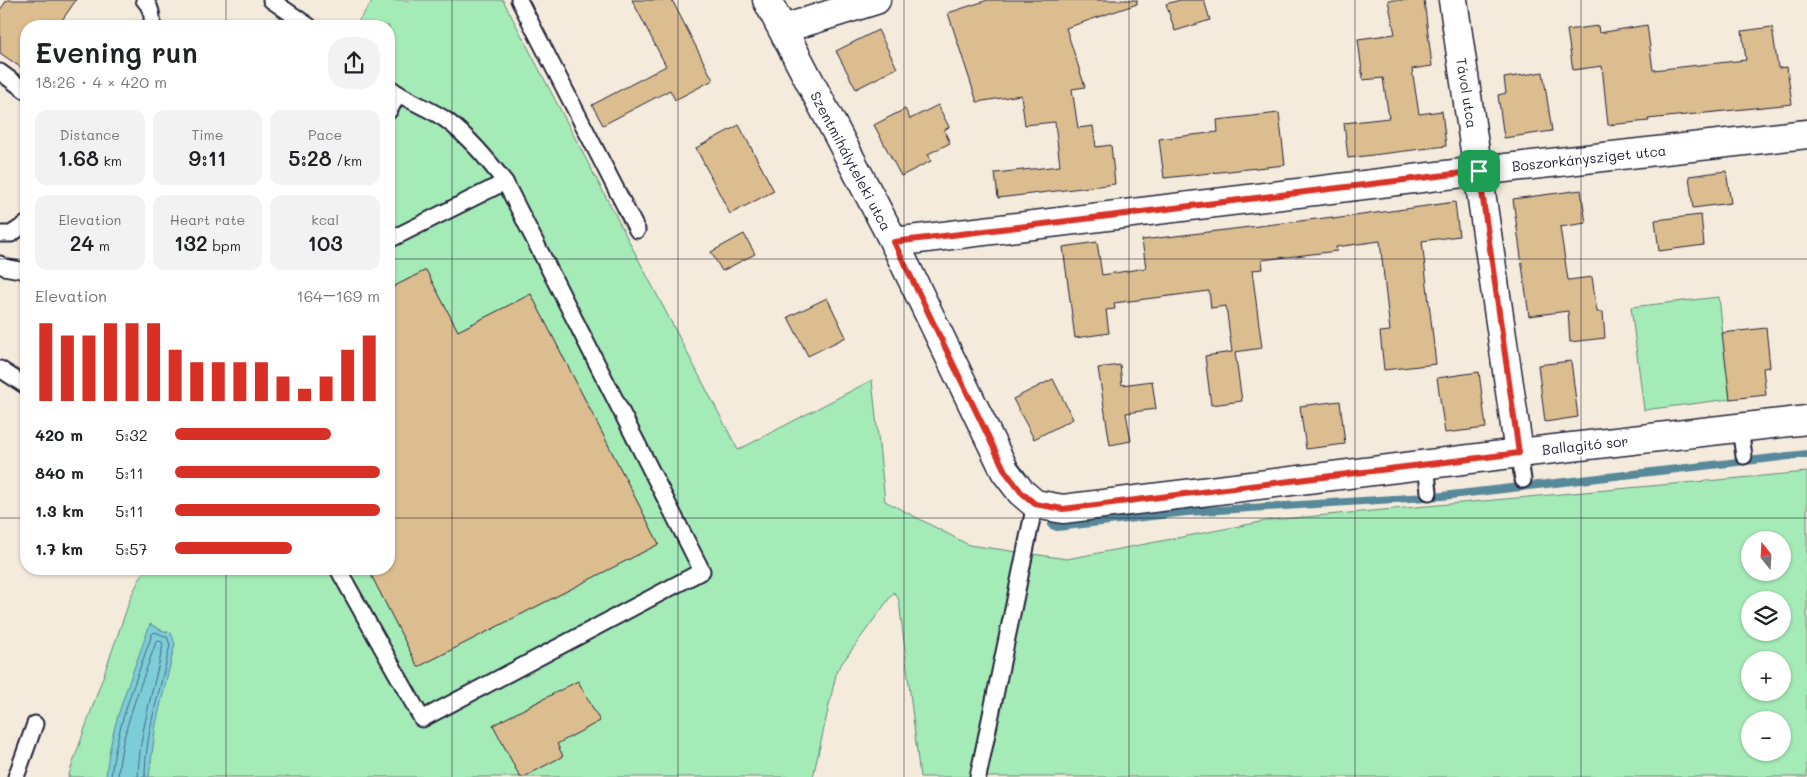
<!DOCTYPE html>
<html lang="en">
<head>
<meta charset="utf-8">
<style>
	body { margin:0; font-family:Mali,sans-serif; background:#f2f2f2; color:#202124; height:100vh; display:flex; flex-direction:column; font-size:19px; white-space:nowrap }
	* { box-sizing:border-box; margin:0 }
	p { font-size:16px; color:#757577 }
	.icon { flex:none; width:28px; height:28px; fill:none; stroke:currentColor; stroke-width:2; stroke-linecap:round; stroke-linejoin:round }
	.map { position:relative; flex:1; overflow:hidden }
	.details { position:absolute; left:20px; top:20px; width:375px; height:555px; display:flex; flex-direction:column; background:#fff; border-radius:20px; box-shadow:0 1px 4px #0004 }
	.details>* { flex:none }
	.needle { width:32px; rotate:342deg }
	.controls { position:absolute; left:1741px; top:531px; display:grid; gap:10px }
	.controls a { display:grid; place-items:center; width:50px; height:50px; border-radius:50%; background:#fff; box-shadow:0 1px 4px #0004; font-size:25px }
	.pin { position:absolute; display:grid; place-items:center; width:42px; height:42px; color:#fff; margin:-21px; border-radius:10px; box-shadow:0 2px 8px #0006 }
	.round { display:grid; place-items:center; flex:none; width:52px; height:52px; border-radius:20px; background:#f2f2f2 }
	.headline { display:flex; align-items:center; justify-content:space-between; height:85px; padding:0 15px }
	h1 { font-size:28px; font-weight:600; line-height:38px }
	.stats { display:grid; grid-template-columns:repeat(3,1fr); gap:8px; height:85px; padding:5px 15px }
	.stats div { display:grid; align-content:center; border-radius:12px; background:#f2f2f2; text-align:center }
	.stats b { font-size:21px; font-weight:600 }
	.stats small { font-size:14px; font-weight:400 }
	.stats p { font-size:14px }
	.chart { height:140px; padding:10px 15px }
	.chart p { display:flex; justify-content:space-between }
	.chart svg { width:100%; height:90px; margin-top:5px; stroke:#d93025; stroke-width:6 }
	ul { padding:0 15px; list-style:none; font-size:16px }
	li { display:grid; grid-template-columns:80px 60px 1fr; align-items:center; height:38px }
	li i { height:12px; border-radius:6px; background:#d93025 }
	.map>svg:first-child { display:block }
	.green { fill:#a5ebb7; stroke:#648679; fill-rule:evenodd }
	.water { fill:#7dcdd9; stroke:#59899a }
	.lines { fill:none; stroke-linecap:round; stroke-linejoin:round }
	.shore { stroke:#46667a; stroke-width:1 }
	.stream { stroke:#59899a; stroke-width:8 }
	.building { fill:#dcbd8f; stroke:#22223b }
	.lane-casing { stroke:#22223b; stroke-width:19 }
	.street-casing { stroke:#22223b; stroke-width:31 }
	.lane { stroke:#fff; stroke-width:15 }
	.street { stroke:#fff; stroke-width:28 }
	.route-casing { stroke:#fff; stroke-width:10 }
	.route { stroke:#d93025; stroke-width:6 }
	.grid { fill:none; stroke:#22223b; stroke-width:1; stroke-opacity:0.55 }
	.labels { text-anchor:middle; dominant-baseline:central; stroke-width:4.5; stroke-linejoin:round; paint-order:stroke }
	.street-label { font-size:14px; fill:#22223b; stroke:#fff }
</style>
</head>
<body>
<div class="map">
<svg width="1807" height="777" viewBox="0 0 1807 777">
	<rect width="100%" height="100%" fill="#f4ebdd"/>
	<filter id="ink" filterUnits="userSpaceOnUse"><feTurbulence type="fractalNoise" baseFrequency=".02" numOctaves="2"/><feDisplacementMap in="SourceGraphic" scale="10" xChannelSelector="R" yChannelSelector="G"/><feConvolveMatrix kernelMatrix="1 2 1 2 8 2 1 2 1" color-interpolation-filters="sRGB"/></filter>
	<g filter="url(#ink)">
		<g class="green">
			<path d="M373,0H503L738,450L872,380L885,501L969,545L1067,559L1271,520L1807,472V777H920L899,600L894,592L837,670L813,777H68L132,594L145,569H389V26H355ZM1750,540H1782V572H1750ZM1750,600H1782V632H1750ZM1750,660H1782V692H1750ZM1750,720H1782V752H1750Z"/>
			<path d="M1719,297L1730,399L1644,410L1631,307Z"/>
		</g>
		<path class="water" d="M150,624L161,630L171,633L175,644L156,724L149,777H106C110,724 133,674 150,624Z"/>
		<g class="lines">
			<g class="shore">
				<path d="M111,777C116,727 136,681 152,634L155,632L167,637L170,645C161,689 145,732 145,777"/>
				<path d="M118,777C121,730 141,686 156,642L159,641L162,642L163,645C154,689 139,732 138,777"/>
			</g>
			<path class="stream" d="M1052,525L1057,527L1187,512L1442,496L1807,454"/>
		</g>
		<g class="building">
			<path d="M7,0H76L58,26H26V71L0,53V10Z"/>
			<path d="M632,0H672L713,80L675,100L670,90L603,125L592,105L666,66Z"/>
			<path d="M988,0H1137V4L1066,28L1085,87L1072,89L1078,128L1093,126L1096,147L1111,145L1115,184L998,198L995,173L1060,166L1055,122L1025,125L1021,95L977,102L948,13Z"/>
			<path d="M1180,0H1204L1210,20L1175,31L1166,4Z"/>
			<path d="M1388,0H1424L1432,66L1412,69L1419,114L1442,111L1446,146L1348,158L1344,123L1389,118L1383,78L1363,80L1358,39L1395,34Z"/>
			<path d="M1647,25L1653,70L1746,60L1742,31L1772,27L1778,68L1787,67L1792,104L1648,119L1649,121L1608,125L1602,66L1573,70L1567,30L1598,26L1599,33Z"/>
			<path d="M878,30L897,68L856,89L836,51Z"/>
			<path d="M1543,72L1552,131L1504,138L1498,95L1506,93L1504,78Z"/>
			<path d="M938,105L949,127L944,130L950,143L928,154L931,161L901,176L874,125L905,109L910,119Z"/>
			<path d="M1279,113L1285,165L1164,178L1159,139L1218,132L1217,120Z"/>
			<path d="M739,125L774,191L730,214L696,148Z"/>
			<path d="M1726,171L1731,203L1693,208L1689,176Z"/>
			<path d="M1581,190L1586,223L1560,227L1568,280L1592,277L1597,312H1603L1605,338L1570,342L1568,311L1529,316L1513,199Z"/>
			<path d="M1455,202L1459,236L1422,241L1436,364L1384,370L1380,332L1390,331L1380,241L1336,247L1337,251L1262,260L1263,269L1252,270L1262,348L1235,352L1242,401L1211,405L1205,356L1232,352L1226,306L1211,308L1209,291L1114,303L1115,309L1106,310L1109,333L1075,338L1063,247L1097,242L1102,275L1146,268L1142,240L1333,217V219Z"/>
			<path d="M1701,215L1704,245L1659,251L1655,220Z"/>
			<path d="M744,234L755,254L722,271L711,252Z"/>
			<path d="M426,270L458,331L531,294L659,544L418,667L368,569H389V289Z"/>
			<path d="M827,298L846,337L808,356L788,317Z"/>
			<path d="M1766,328L1770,367L1763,368L1766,395L1730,399L1722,333Z"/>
			<path d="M1571,361L1578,417L1545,422L1538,365Z"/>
			<path d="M1120,365L1122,385L1152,381L1156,409L1126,413L1131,441L1110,445L1098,368Z"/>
			<path d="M1479,372L1486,428L1445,433L1437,378Z"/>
			<path d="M1053,379L1073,419L1034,439L1013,399Z"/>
			<path d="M1340,401L1345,444L1306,449L1300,406Z"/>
			<path d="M578,681L600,721L557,744L563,756L524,777H520L493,725Z"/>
		</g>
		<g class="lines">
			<defs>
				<g id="lane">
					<path d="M144,0C151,6 153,17 152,26"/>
					<path d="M271,0L309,26"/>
					<path d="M519,0L637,230"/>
					<path d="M0,72L26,91"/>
					<path d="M389,111L398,94"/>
					<path d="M0,234H11L26,224"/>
					<path d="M389,240L505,182"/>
					<path d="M0,264L4,267L26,271"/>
					<path d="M0,369L26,386"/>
					<path d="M1740,428L1744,456"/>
					<path d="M1519,453L1523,480"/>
					<path d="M1426,464L1429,492"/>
					<path d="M338,569L422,719L702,571L505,182C487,159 469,137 446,120C428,107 406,101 389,87"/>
					<path d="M16,777L35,724"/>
					<path d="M978,777L1035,504"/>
				</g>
				<g id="street">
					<path d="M767,0L894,242L1005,471L1021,492L1035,504L1063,509L1519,453L1807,420"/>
					<path d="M1453,0L1519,453"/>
					<path d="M783,29L876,0"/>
					<path d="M894,242L1479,171L1807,134"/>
				</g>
			</defs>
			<use href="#lane" class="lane-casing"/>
			<use href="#street" class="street-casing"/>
			<use href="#lane" class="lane"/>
			<use href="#street" class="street"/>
		</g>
	</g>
	<g class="lines" filter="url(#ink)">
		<defs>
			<path id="route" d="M1479,171L1519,453L1063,509L1035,504L1021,492L1005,471L894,242Z"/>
		</defs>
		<use href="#route" class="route-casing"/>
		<use href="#route" class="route"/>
	</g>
	<path class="grid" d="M226,0V26M452,0V777M678,0V777M904,0V777M1129,0V777M1355,0V777M1581,0V777M0,259H26M389,259H1807M0,518H26M389,518H1807M226,569V777"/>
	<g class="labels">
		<g class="street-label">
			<text transform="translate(1467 93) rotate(81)">Távol utca</text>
			<text transform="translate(1589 158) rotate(-6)">Boszorkánysziget utca</text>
			<text transform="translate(851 161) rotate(62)">Szentmihályteleki utca</text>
			<text transform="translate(1585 445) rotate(-6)">Ballagitó sor</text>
		</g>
	</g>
</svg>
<div class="controls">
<a><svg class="needle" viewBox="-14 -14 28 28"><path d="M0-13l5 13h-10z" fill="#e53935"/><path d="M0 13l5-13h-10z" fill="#757577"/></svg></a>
<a><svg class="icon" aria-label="layers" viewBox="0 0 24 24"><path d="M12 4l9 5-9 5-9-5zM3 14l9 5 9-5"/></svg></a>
<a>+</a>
<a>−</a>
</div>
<div class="pin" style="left:1479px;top:171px;background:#1e9e55"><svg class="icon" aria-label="arrive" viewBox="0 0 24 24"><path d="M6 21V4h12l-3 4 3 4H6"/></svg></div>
<section class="details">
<div class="headline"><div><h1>Evening run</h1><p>18:26 · 4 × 420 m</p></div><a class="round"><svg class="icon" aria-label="share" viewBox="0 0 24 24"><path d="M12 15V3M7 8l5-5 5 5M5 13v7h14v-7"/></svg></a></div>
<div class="stats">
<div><p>Distance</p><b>1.68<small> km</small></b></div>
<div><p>Time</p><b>9:11</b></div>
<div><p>Pace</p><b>5:28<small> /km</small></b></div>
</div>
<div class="stats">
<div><p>Elevation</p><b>24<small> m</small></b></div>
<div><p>Heart rate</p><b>132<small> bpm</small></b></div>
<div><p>kcal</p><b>103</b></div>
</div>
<div class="chart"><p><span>Elevation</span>164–169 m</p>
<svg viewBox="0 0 160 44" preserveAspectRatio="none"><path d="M5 44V6M15 44V12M25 44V12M35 44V6M45 44V6M55 44V6M65 44V19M75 44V25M85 44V25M95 44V25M105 44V25M115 44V32M125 44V38M135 44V32M145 44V19M155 44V12"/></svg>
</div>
<ul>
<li><b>420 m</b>5:32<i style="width:76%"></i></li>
<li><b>840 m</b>5:11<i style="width:100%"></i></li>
<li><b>1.3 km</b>5:11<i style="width:100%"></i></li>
<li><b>1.7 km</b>5:57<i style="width:57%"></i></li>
</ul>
</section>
</div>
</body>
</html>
